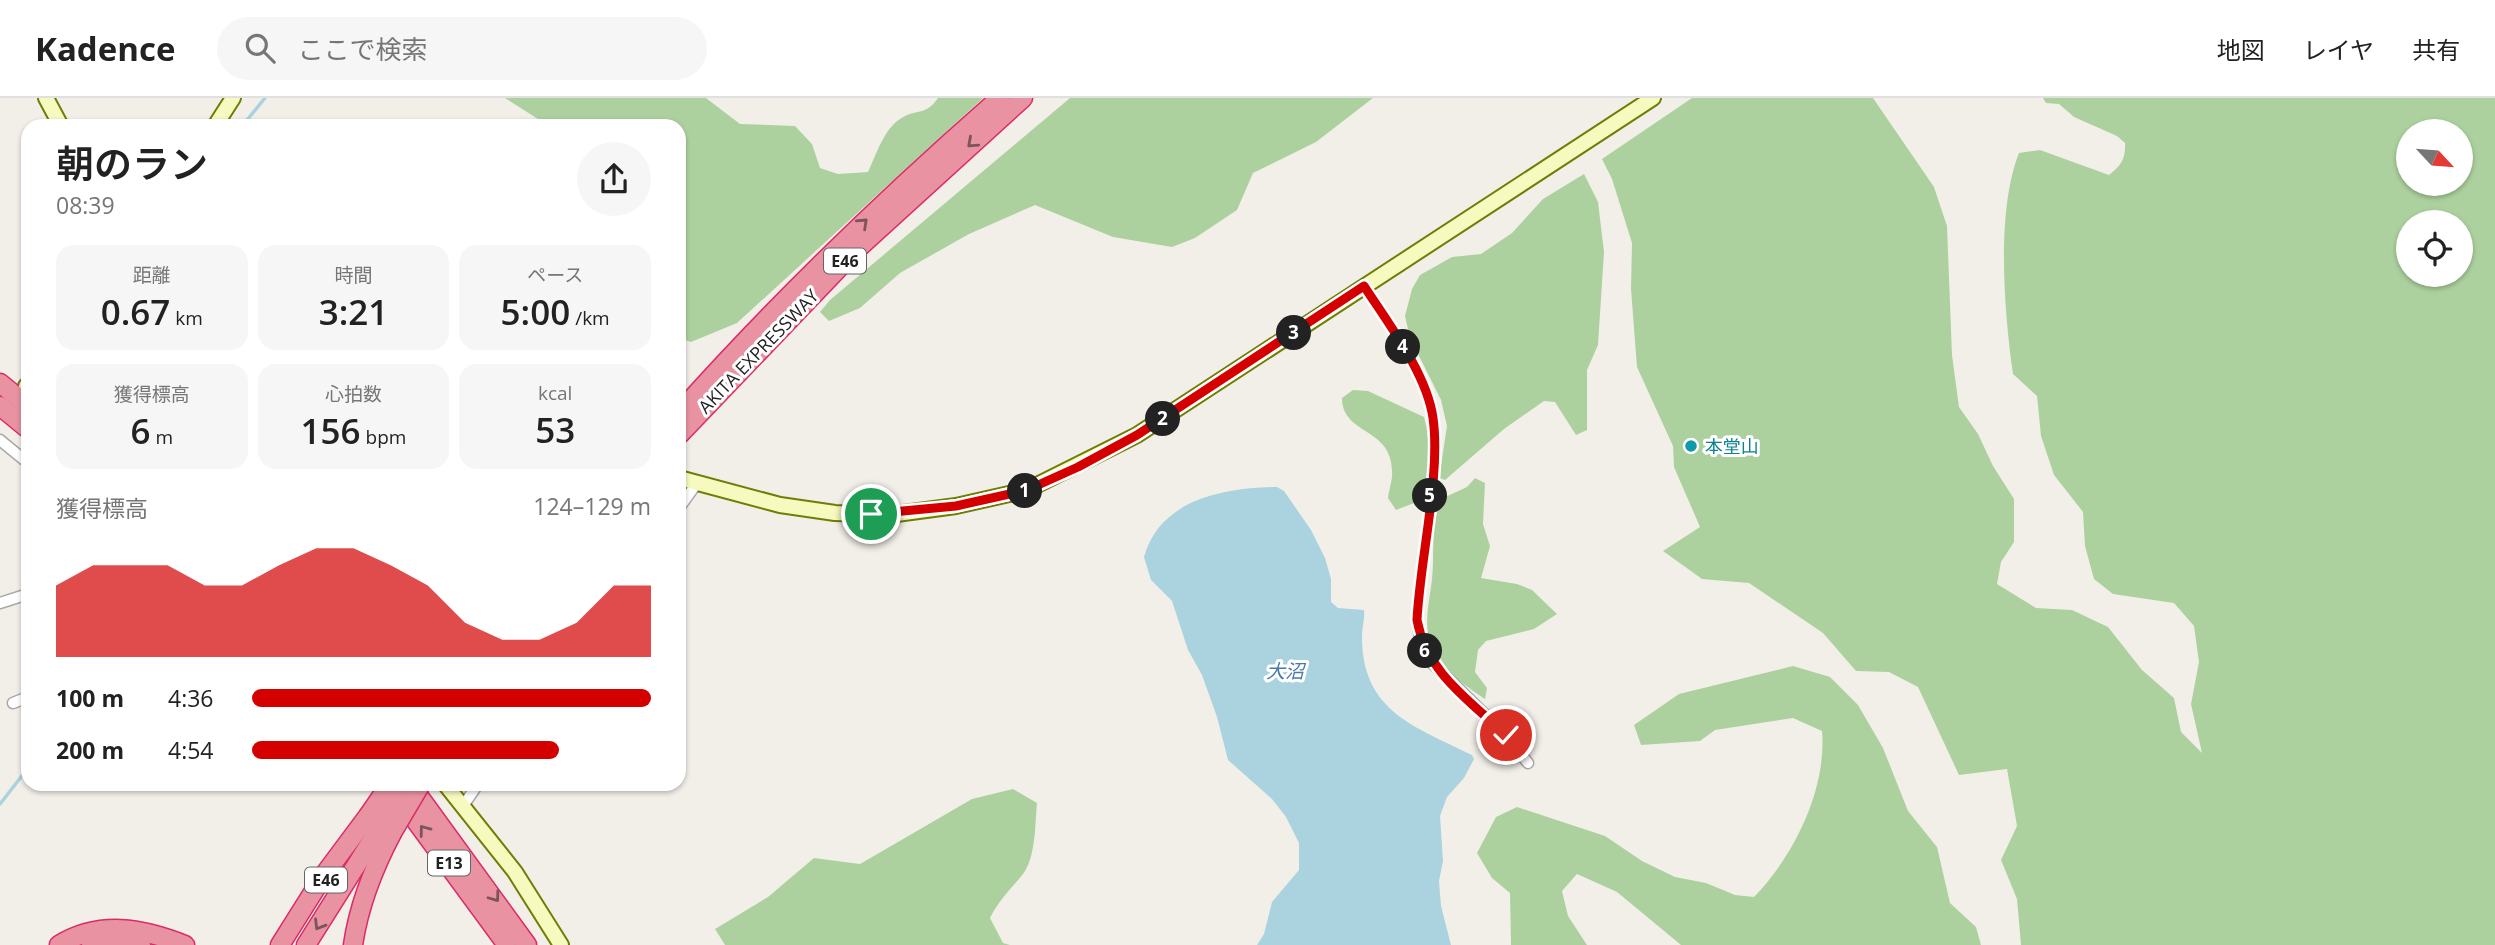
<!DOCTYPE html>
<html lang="ja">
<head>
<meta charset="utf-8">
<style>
	body { margin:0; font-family:"Open Sans","Noto Sans JP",sans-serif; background:#f6f6f6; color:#222; height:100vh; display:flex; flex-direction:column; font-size:26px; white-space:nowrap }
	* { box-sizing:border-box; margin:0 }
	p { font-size:23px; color:#767676 }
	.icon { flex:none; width:38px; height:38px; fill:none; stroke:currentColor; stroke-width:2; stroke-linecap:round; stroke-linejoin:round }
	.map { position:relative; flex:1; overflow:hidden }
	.sheet { position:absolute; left:21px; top:21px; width:665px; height:672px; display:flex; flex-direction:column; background:#fff; border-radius:21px; box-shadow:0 2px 5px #0004 }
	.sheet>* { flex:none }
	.needle { width:46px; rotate:116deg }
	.fabs { position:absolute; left:2396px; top:21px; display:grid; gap:14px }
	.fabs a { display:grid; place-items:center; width:77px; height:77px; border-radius:50%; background:#fff; box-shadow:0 2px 5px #0004; font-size:35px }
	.pin { position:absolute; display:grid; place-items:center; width:60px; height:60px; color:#fff; margin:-30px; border:4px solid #fff; border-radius:50%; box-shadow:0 2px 7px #0007 }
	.km { position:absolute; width:35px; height:35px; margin:-18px; border-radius:50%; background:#222; color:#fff; font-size:19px; line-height:35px; text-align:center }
	.round { display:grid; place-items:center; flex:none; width:74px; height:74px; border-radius:37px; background:#f6f6f6 }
	.head { display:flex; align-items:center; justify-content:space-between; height:119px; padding:0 35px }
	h1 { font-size:38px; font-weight:600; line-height:52px }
	.stats { display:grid; grid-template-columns:repeat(3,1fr); gap:10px; height:119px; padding:7px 35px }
	.stats div { display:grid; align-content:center; border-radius:18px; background:#f6f6f6; text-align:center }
	.stats b { font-size:35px; font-weight:600 }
	.stats small { font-size:19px; font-weight:400 }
	.stats p { font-size:19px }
	.chart { height:196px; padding:14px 35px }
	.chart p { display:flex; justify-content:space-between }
	.chart svg { width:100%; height:126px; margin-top:7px; fill:#d40000; opacity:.7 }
	ul { padding:0 35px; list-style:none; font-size:23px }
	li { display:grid; grid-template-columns:112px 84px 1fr; align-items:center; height:52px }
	li i { height:18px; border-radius:9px; background:#d40000 }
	header { display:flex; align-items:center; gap:42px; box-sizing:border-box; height:98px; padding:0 35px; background:#fff; border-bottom:2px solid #e0e0e0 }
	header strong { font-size:33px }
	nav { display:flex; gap:38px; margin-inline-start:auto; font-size:24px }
	.search { width:490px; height:63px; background:#f6f6f6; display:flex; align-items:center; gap:18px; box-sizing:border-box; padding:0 24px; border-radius:38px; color:#767676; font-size:26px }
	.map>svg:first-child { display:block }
	.forest { fill:#add19e; fill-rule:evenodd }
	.water { fill:#aad3df }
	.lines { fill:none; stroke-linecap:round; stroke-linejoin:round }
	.stream { stroke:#aad3df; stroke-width:3.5 }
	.street-casing { stroke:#a9a9a9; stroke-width:13 }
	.secondary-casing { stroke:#707d05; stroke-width:18 }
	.highway-casing { stroke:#dc2a67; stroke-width:21 }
	.street { stroke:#fff; stroke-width:10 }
	.secondary { stroke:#f7fabf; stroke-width:14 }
	.highway { stroke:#e892a2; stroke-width:18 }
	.highway-bridge-casing { stroke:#dc2a67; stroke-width:21; stroke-linecap:butt }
	.highway-bridge { stroke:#e892a2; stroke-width:18 }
	.oneway { stroke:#7b545c }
	.route-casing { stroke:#fff; stroke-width:14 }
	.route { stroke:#d40000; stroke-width:9 }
	.culture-dot { fill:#0f9aa8; stroke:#fff; stroke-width:2.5 }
	.labels { text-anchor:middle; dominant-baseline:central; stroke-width:6; stroke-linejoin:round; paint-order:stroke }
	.shield { fill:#fff; stroke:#646464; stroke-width:2 }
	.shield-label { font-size:16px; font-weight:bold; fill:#222 }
	.street-label { font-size:18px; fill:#222; stroke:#fff }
	.culture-label { font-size:18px; fill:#0d838f; stroke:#fff; text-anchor:start }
	.water-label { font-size:19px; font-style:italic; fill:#4a7aab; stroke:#fff }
</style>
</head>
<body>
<header>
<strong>Kadence</strong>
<div class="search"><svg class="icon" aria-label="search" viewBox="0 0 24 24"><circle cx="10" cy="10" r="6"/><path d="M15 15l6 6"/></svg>ここで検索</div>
<nav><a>地図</a><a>レイヤ</a><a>共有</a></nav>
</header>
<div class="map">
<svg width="2495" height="847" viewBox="0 0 2495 847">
	<rect width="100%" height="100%" fill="#f2efe9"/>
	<g class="forest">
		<path d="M505,0H706L740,26L795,28L812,46L820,70L838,76L868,74C876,57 884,31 900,21C916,10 925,19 938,0H983L737,225L691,244L679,240V28H549Z"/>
		<path d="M1070,0H1373L1316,44L1253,75L1237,112L1195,140L1172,149L1113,139L1035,107L969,136L900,175L860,210L829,223L820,214L830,202Z"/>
		<path d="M1692,0H1873L1934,89L1947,128L1952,257L1959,309L1978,336L1993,368L2014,401V444L2001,464L1997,486L2036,510L2072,512L2108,529L2142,572L2174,600L2181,634L2202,655L2191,606L2199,564L2194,528L2174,505L2113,496L2094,481L2085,448L2083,414L2054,377L2041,338L2037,298L2013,276C2004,213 1996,113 2019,55L2040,52L2109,77C2121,68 2126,60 2125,45L2117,38L2074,19L2059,6L2046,5L2043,0H2495V847H2021L2017,801L2001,762L2017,728L2007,671L1959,677L1918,589L1889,574L1856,573L1823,535L1749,485L1702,481L1663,453L1700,429L1674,369L1673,348L1637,269L1631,191L1632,145L1612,81L1602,61ZM2408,33H2460V86H2408ZM2408,124H2460V177H2408Z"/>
		<path d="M1584,76L1598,104L1604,154L1598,247L1587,272V332L1576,337L1555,304L1544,303L1504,331L1445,382L1439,380L1447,328L1441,302L1410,240L1405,218L1412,191L1420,177L1452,159L1481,156L1512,135L1543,101Z"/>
		<path d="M1353,292L1368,293L1424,319C1432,346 1428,374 1422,402L1396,412L1388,400C1389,391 1393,381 1392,372C1391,329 1342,337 1342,300Z"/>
		<path d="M1475,380L1485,385L1483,426L1490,448L1481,480L1517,486L1532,492L1557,516L1534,531L1486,543L1478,552L1475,574L1487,590L1485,601C1472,592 1443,573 1436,560C1421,533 1429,508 1432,481C1435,454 1430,427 1441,401L1467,389Z"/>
		<path d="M1793,568L1830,579L1858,607L1883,650L1908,713L1937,749L1950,805L1976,829L1981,847H1681L1617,794L1577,776L1562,793L1568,818L1587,847H1511L1510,795L1492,780L1477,755L1496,719L1517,709L1605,738L1642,763L1675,779L1706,785L1735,797L1754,799C1794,758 1827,691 1822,633L1793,620L1715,632L1700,643L1641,647L1634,627L1679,596Z"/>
		<path d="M1013,691L1037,705C1035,726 1036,759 1023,776C1011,791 999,802 990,820L1003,845L1010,847H725L715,831L768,799L814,760L860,766L972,701Z"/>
	</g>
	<path class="water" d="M1277,389L1284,393L1311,432L1325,460L1331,481V504L1338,510L1364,512C1365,521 1362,529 1362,539C1362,614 1416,629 1472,657L1474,661L1464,680L1447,699L1440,718L1443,763L1439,783L1441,808L1451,847H1257L1264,836L1272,804L1299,772V745L1286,719L1272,701L1228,662L1217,619L1202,577L1188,552L1172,503L1151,482L1144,459C1160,401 1224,390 1277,389Z"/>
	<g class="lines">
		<g class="stream">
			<path d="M242,28L265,0"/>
			<path d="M0,706L28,670"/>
		</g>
		<defs>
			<g id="street">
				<path d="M1364,188C1388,225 1427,276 1433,320C1441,376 1420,462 1417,522L1421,545L1430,563L1506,637L1528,665"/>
				<path d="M0,342L28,365"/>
				<path d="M679,410L697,385"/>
				<path d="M0,505L28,496"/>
				<path d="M13,605L28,599"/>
				<path d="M463,708L478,686"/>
			</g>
			<g id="secondary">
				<path d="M46,0L61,28"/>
				<path d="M215,28L233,0"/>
				<path d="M26,288L28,286"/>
				<path d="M679,380L780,407L835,415L889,417L956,408L1027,392L1137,337L1653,0"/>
				<path d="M445,686L515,774L561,847"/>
			</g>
			<g id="highway">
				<path d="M0,285L28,308"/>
				<path d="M0,308L28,331"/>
				<path d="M679,315C779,203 887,99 1000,0"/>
				<path d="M679,337L855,153L1023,0"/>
				<path d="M410,686L527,847"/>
				<path d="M399,700L507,847"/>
				<path d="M59,847C100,822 142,830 185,847"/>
				<path d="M91,847L113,844L141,847"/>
				<path d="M280,847L324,777L368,718"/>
				<path d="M306,847L381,728"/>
				<path d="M353,847C359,806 373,771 392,735"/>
			</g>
		</defs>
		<use href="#street" class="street-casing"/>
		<use href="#secondary" class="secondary-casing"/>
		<use href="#highway" class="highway-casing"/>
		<use href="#street" class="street"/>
		<use href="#secondary" class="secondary"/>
		<use href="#highway" class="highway"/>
		<defs>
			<g id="highway-bridge">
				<path d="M368,718L390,686"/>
				<path d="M381,728L403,695"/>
				<path d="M392,735L421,686"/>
			</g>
		</defs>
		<use href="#highway-bridge" class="highway-bridge-casing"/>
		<use href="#highway-bridge" class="highway-bridge"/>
	</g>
	<defs><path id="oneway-chevron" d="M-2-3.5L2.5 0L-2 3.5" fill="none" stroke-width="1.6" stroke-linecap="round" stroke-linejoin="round" transform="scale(1.75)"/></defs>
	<g class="oneway">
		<use href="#oneway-chevron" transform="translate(972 45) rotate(138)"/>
		<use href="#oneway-chevron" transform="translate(863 125) rotate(-43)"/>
		<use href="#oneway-chevron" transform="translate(424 732) rotate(-127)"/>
		<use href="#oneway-chevron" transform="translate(495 799) rotate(54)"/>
		<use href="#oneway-chevron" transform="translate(319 827) rotate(121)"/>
	</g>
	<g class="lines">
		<defs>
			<path id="route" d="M871,416L956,408L1027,392L1078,369L1137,337L1364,188C1388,225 1427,276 1433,320C1441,376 1420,462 1417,522C1427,575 1468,601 1506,637"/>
		</defs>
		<use href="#route" class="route-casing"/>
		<use href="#route" class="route"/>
	</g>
	<circle class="culture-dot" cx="1691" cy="348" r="7"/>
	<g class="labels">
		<g class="shield">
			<rect x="824" y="150.5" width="42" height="25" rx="5"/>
			<rect x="428" y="752.5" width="42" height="25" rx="5"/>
			<rect x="305" y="769.5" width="42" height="25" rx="5"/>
		</g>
		<g class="shield-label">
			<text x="845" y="163">E46</text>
			<text x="449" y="765">E13</text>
			<text x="326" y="782">E46</text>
		</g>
		<g class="street-label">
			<text transform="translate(758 253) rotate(-46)">AKITA EXPRESSWAY</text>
		</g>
		<g class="culture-label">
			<text x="1705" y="348">本堂山</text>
		</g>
		<g class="water-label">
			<text x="1285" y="573">大沼</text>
		</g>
	</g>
</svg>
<div class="fabs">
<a><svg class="needle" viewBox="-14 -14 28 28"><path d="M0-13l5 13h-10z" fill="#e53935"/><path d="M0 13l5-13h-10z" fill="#767676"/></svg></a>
<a><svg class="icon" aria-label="locate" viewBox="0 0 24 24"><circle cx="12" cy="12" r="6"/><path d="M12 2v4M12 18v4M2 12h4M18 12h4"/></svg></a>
</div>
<div class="pin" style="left:871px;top:416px;background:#1e9e55"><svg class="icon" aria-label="arrive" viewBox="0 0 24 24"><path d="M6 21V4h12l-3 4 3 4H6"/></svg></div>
<div class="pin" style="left:1506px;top:637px;background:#d93025"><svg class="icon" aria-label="check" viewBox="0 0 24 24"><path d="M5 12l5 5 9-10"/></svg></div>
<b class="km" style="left:1025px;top:393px">1</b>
<b class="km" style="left:1163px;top:321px">2</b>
<b class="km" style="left:1294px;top:235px">3</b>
<b class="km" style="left:1403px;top:249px">4</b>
<b class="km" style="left:1430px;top:398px">5</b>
<b class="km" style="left:1425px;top:553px">6</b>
<section class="sheet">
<div class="head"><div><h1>朝のラン</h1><p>08:39</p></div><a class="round"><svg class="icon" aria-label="share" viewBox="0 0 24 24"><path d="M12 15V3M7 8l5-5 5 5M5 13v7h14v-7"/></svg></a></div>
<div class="stats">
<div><p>距離</p><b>0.67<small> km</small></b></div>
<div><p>時間</p><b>3:21</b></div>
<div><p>ペース</p><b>5:00<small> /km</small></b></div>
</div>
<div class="stats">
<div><p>獲得標高</p><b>6<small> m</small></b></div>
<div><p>心拍数</p><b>156<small> bpm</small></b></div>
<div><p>kcal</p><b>53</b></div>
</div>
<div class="chart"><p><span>獲得標高</span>124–129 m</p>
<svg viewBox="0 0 160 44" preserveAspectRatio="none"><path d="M0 44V19L10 12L20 12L30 12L40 19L50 19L60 12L70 6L80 6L90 12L100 19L110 32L120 38L130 38L140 32L150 19L160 19V44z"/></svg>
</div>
<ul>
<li><b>100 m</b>4:36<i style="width:100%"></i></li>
<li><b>200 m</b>4:54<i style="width:77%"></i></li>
</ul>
</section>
</div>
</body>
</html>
